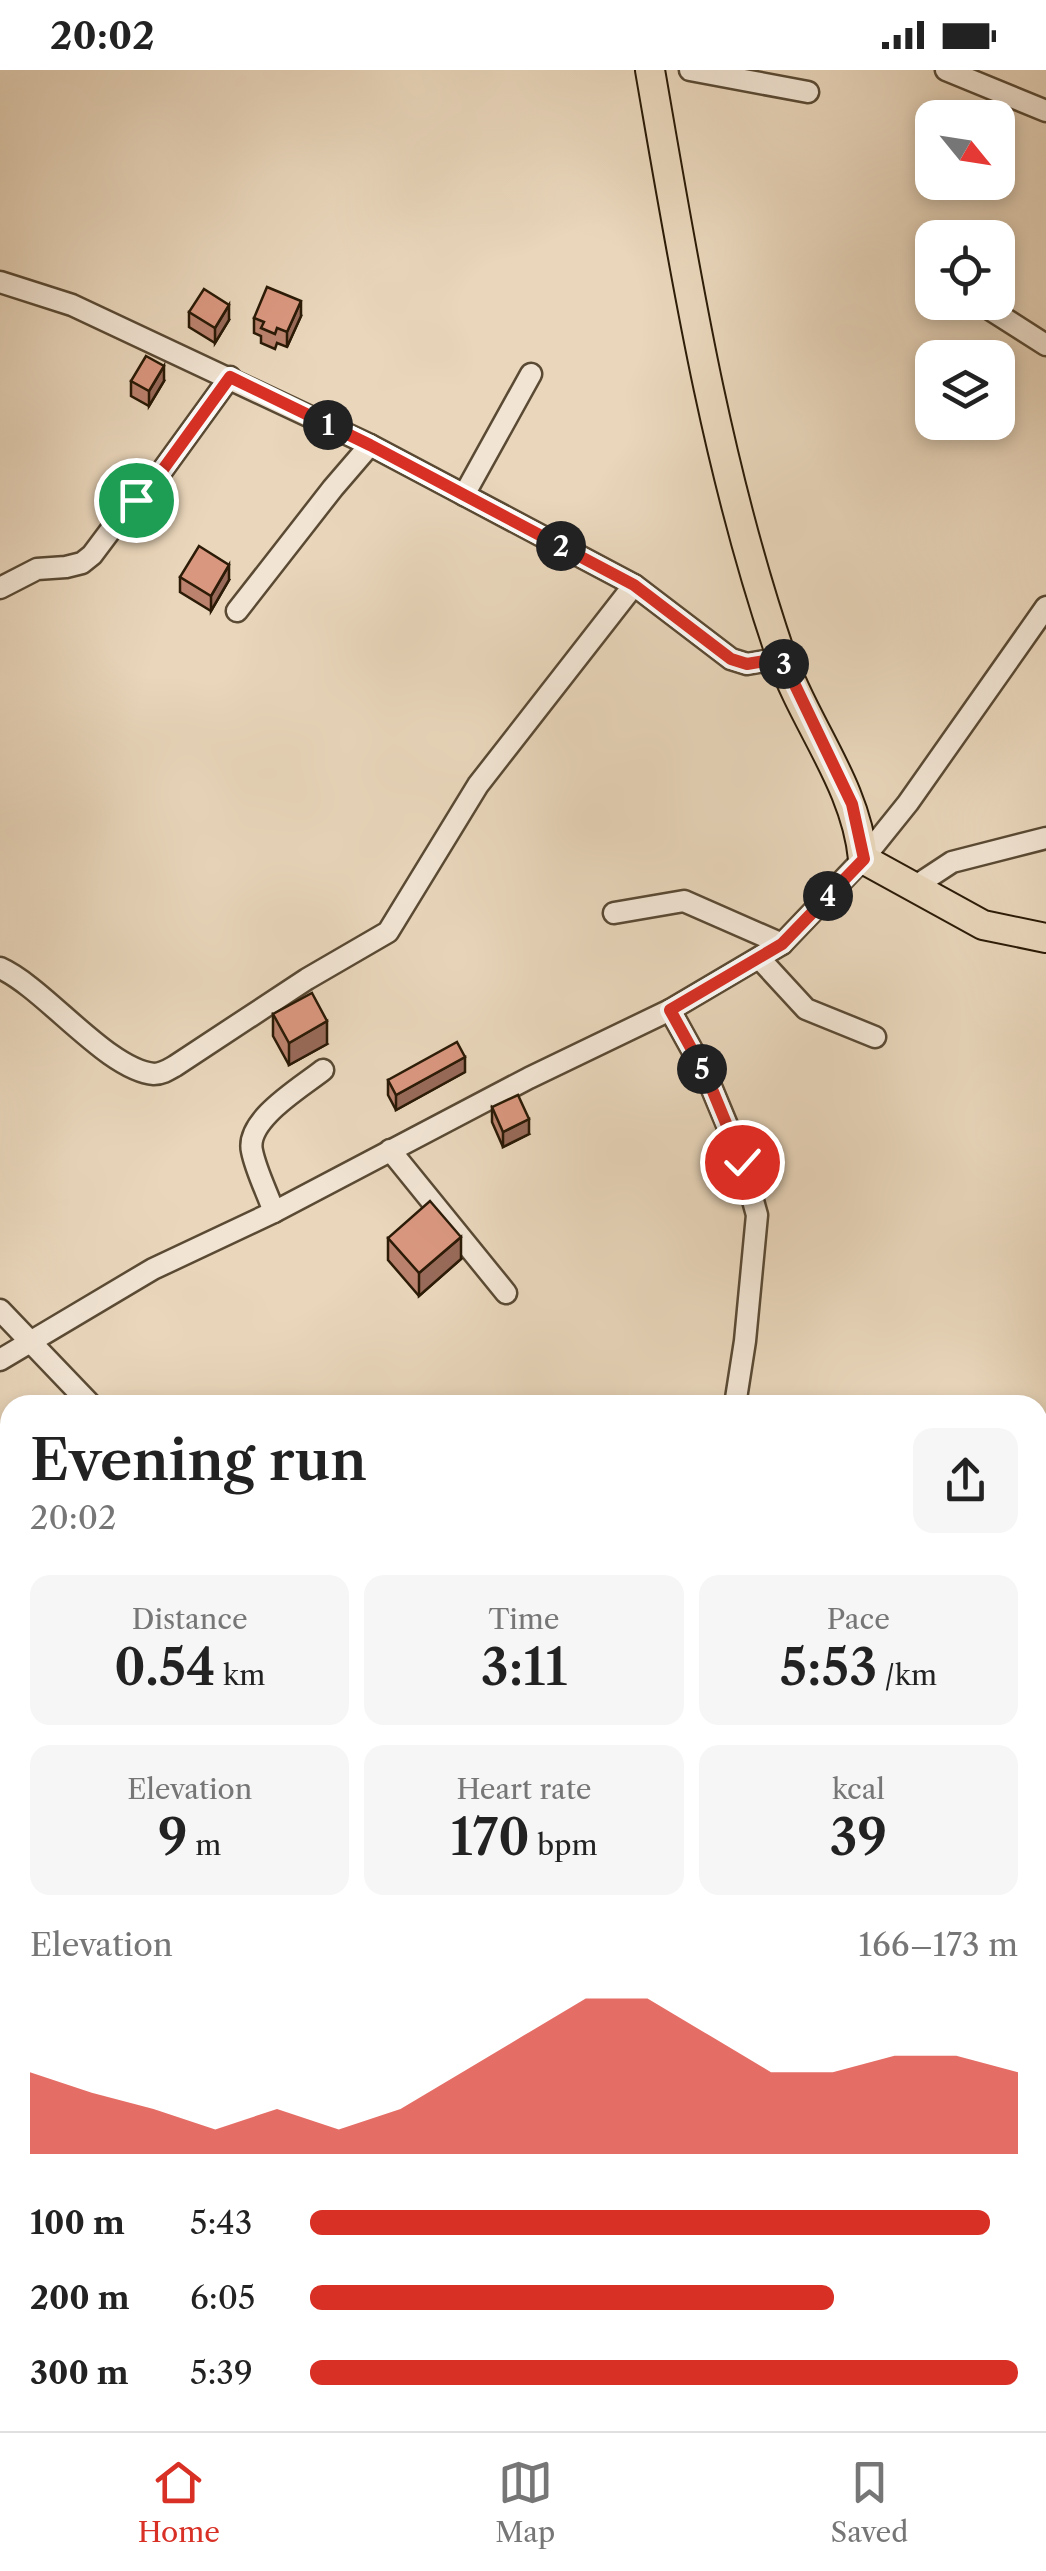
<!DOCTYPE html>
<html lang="en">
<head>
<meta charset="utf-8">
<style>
	body { margin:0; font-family:"Libre Caslon Text",serif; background:#f6f6f6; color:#222; height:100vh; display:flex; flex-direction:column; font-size:38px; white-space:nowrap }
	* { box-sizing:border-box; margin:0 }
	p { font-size:32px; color:#767676 }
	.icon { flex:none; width:55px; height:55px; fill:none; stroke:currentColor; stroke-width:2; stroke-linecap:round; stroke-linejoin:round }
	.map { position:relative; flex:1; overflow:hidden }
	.drawer { position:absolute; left:0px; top:1325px; width:1048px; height:1038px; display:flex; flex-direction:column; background:#fff; border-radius:30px 30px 0 0; box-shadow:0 5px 15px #0003 }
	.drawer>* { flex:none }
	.needle { width:65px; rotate:120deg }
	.controls { position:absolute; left:915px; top:30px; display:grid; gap:20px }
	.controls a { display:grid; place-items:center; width:100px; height:100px; border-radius:20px; background:#fff; box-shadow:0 5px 15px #0003; font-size:50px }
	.pin { position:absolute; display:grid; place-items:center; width:85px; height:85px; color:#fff; margin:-42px; border:5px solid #fff; border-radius:50%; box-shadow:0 2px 10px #0007 }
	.km { position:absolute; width:50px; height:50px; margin:-25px; border-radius:50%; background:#222; color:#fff; font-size:28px; line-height:50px; text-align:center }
	.round { display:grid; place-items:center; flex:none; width:105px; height:105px; border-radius:20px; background:#f6f6f6 }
	.summary { display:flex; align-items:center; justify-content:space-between; height:170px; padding:0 30px }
	h1 { font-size:55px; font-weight:600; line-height:75px }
	.metrics { display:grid; grid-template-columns:repeat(3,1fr); gap:15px; height:170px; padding:10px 30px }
	.metrics div { display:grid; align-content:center; border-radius:20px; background:#f6f6f6; text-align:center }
	.metrics b { font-size:50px; font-weight:600 }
	.metrics small { font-size:28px; font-weight:400 }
	.metrics p { font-size:28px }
	.chart { height:280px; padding:20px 30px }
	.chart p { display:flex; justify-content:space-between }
	.chart svg { width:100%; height:180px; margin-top:10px; fill:#d93025; opacity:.7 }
	ul { padding:0 30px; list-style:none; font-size:32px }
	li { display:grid; grid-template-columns:160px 120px 1fr; align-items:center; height:75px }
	li i { height:25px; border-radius:12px; background:#d93025 }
	.status { display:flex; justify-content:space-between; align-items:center; height:70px; padding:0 50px; background:#fff; direction:ltr }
	.status svg { height:28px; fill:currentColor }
	.tabs { display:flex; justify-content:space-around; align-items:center; height:140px; border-top:2px solid #e0e0e0; background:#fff; font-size:28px; color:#767676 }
	.tabs a { display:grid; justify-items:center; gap:5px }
	.tabs .current { color:#d93025 }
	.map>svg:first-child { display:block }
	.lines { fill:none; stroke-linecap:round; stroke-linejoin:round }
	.minor-casing { stroke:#5a4a34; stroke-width:25 }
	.major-casing { stroke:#2b1b07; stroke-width:32 }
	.minor { stroke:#f1e4d3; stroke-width:20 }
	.major { stroke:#e9d6bb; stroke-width:28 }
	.wall { fill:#bb826d; stroke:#2b1b07; stroke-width:2.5 }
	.shaded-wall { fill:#986a59; stroke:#2b1b07; stroke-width:2.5 }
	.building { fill:#d9977f; stroke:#2b1b07; stroke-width:2.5 }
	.route-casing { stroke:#fff; stroke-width:20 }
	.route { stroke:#d93025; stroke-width:12 }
</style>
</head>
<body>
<div class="status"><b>20:02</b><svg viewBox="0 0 49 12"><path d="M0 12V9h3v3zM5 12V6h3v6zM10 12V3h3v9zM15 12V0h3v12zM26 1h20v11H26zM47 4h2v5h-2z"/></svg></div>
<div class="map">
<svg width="1046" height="2361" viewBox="0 0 1046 2361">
	<rect width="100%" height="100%" fill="#e9d6bb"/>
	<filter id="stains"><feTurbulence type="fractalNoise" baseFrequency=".002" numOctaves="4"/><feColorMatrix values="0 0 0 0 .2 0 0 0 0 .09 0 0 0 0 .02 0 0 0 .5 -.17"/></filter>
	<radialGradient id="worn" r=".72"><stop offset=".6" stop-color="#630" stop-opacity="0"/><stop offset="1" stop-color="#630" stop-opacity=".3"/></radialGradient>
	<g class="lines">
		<defs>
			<g id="minor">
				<path d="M690,0L808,22"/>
				<path d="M946,0L1046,41"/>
				<path d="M0,212L72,235L370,375L634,515L731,589L747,594L782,588"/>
				<path d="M991,240L1046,275"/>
				<path d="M464,425L531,304"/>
				<path d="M0,518L37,499L66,497L82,493L92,485L122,445L151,416L230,307"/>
				<path d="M237,541L333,418L370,375"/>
				<path d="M914,817L952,792L1046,768"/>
				<path d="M614,843L684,831L782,874"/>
				<path d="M760,889L806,939L875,967"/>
				<path d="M0,898C45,918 107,1000 154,1004C162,1004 168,1000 175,996L307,909L388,862L478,715L634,515"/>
				<path d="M670,940L707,1007L742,1091L757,1145L745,1271L735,1335"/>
				<path d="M390,1080L506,1223"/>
				<path d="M274,1142C267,1122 256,1101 252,1081C245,1050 302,1017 323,1000"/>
				<path d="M0,1240L91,1335"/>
				<path d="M0,1290L153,1199L274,1142L529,1008L670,940L782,874L863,789L908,733L1046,537"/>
				<path d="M1038,1718L1046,1710"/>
				<path d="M0,1722L10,1733"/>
				<path d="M1038,1874L1046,1909"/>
				<path d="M0,1995L10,1988"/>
				<path d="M0,2092L10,2104"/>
				<path d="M986,2352L997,2361"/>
				<path d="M305,2361L311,2352"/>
				<path d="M916,2361L929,2352"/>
			</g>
			<path id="major" d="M650,0C684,196 716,397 781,586C805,655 856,715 863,789L983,855L1046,868"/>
		</defs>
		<use href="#minor" class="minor-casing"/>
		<use href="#major" class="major-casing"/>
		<use href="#minor" class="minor"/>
		<use href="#major" class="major"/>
	</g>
	<g class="wall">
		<path d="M189,242L229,250L215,273L189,257Z"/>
		<path d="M301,246L287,277L277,273L275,279L261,273V266L254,263V248Z"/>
		<path d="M131,311H164L149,336L131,326Z"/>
		<path d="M180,507L229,510L211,541L180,522Z"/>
		<path d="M273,944L327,974L289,995L273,966Z"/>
		<path d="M465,1002L396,1040L388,1025V1010Z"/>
		<path d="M492,1037L529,1064L503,1077L492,1052Z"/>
		<path d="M388,1168L461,1189L419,1226L388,1190Z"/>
	</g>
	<g class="shaded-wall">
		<path d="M301,231V246L287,277V262Z"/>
		<path d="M229,235V250L215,273V258Z"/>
		<path d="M164,296V311L149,336V321Z"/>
		<path d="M229,495V510L211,541V526Z"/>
		<path d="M327,951V974L289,995V973Z"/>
		<path d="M465,987V1002L396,1040V1025Z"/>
		<path d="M529,1049V1064L503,1077V1062Z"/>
		<path d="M461,1167V1189L419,1226V1203Z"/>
	</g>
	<g class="building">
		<path d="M267,217L301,231L287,262L277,258L275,264L261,258L264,252L254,248Z"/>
		<path d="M204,219L229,235L215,258L189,242Z"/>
		<path d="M146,286L164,296L149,321L131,311Z"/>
		<path d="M199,476L229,495L211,526L180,507Z"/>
		<path d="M312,923L327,951L289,973L273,944Z"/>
		<path d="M457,972L465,987L396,1025L388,1010Z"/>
		<path d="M518,1025L529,1049L503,1062L492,1037Z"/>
		<path d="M430,1131L461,1167L419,1203L388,1168Z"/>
	</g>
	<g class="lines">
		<defs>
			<path id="route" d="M136,430L151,416L230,307L370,375L634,515L731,589L747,594L782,588L852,734L864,789L782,874L670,940L707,1007L742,1092"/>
		</defs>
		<use href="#route" class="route-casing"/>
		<use href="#route" class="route"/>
	</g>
	<rect width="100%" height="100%" filter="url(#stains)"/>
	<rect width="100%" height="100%" fill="url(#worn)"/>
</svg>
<div class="controls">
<a><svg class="needle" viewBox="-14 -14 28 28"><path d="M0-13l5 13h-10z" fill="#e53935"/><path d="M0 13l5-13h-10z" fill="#767676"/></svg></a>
<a><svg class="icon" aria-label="locate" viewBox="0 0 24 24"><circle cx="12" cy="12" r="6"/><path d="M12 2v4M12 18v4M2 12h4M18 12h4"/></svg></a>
<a><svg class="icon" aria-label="layers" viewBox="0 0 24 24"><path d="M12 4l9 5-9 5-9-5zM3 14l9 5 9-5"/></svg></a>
</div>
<div class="pin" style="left:136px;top:430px;background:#1e9e55"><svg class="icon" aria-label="arrive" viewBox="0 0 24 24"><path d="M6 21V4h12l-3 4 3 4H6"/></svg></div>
<div class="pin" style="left:742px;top:1092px;background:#d93025"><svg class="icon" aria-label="check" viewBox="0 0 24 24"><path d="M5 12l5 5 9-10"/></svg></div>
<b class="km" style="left:328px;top:355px">1</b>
<b class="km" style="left:561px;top:476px">2</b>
<b class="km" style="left:784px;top:594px">3</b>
<b class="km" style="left:828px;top:826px">4</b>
<b class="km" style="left:702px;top:999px">5</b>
<section class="drawer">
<div class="summary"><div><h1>Evening run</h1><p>20:02</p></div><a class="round"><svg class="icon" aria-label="share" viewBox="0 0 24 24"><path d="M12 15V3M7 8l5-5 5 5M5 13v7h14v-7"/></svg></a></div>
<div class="metrics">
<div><p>Distance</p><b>0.54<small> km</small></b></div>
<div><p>Time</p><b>3:11</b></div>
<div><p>Pace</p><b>5:53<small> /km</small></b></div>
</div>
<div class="metrics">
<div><p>Elevation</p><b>9<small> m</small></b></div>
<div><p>Heart rate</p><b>170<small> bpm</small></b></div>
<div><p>kcal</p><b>39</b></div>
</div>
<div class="chart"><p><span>Elevation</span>166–173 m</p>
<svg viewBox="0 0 160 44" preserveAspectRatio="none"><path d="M0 44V24L10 29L20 33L30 38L40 33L50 38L60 33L70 24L80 15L90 6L100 6L110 15L120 24L130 24L140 20L150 20L160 24V44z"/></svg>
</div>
<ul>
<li><b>100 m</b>5:43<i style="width:96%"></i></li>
<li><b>200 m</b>6:05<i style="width:74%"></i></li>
<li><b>300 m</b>5:39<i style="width:100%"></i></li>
</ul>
</section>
</div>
<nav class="tabs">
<a class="current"><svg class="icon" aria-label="home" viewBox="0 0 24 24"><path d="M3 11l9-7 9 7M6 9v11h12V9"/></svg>Home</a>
<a><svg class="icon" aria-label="map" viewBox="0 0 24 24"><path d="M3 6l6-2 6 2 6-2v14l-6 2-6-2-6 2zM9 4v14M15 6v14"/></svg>Map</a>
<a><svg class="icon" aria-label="saved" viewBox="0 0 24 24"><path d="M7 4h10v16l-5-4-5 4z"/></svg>Saved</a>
</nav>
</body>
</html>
